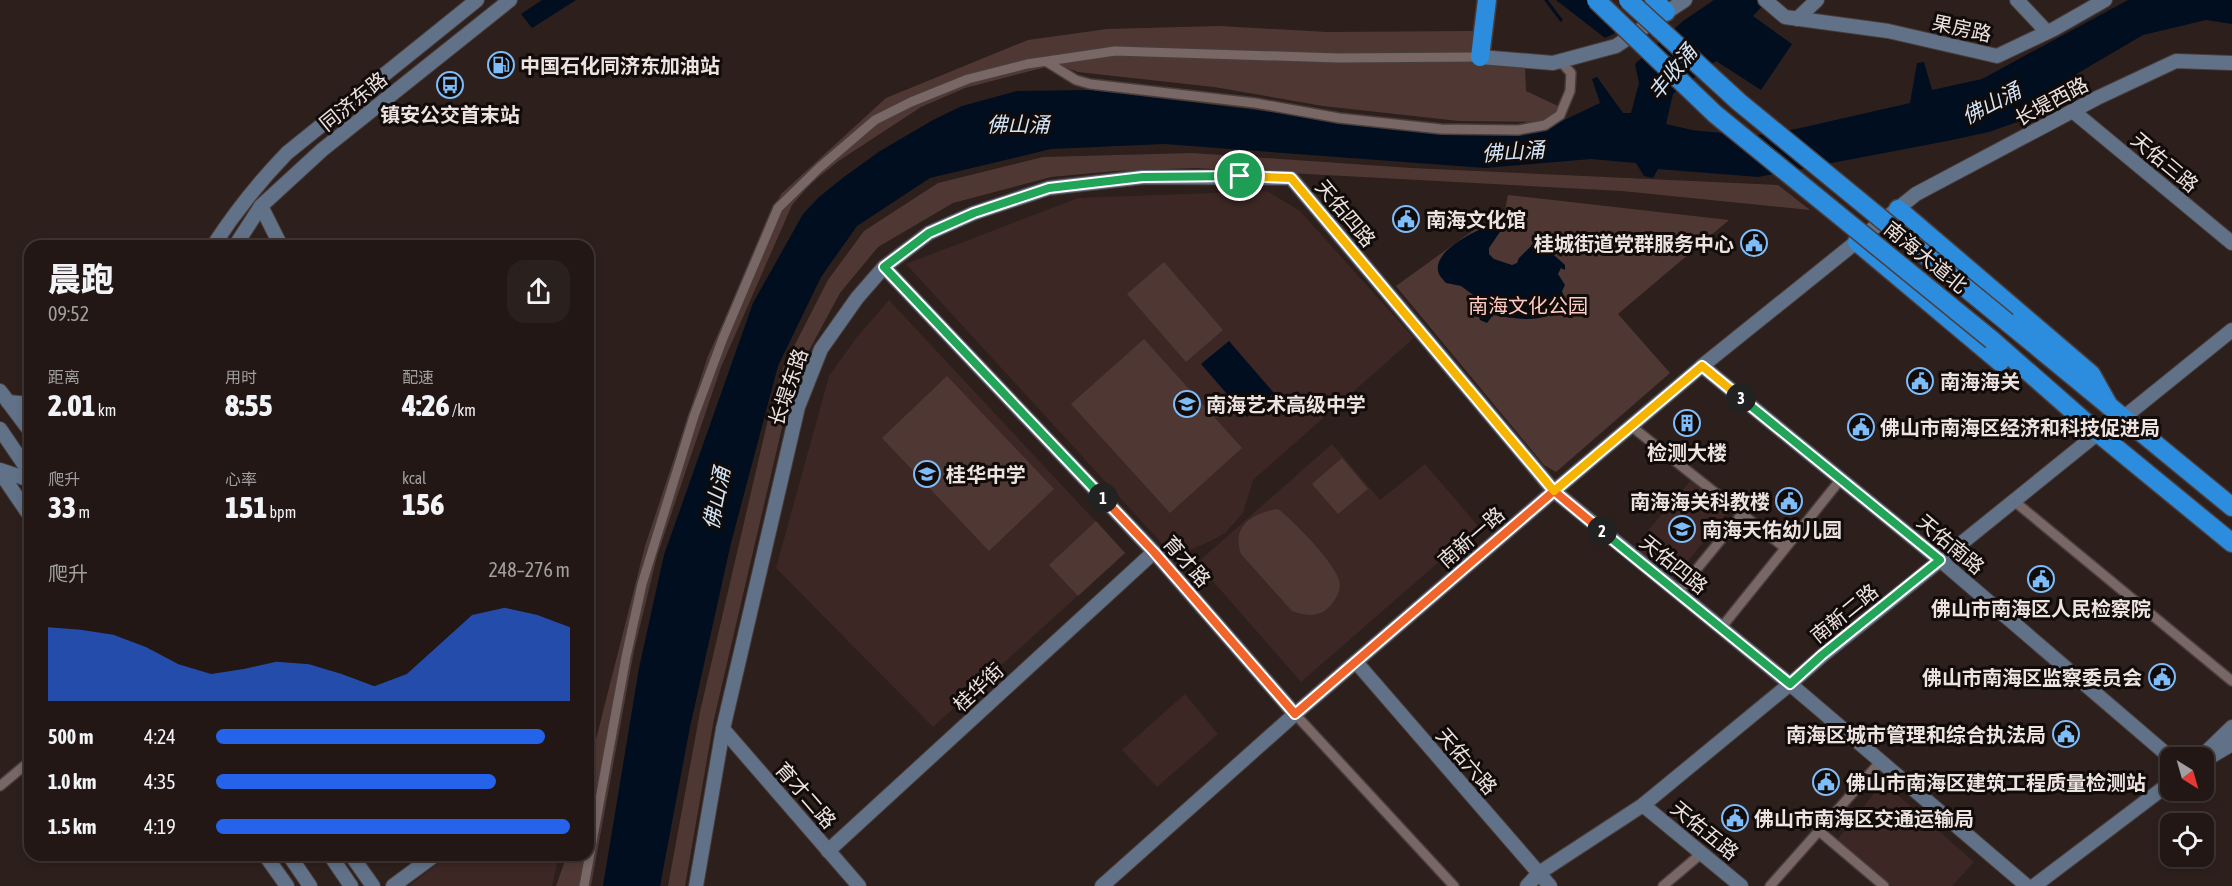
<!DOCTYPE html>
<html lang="zh">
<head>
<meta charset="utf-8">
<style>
	body { margin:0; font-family:"Asap Condensed","Noto Sans SC",sans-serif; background:#2a201e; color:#f1f3f6; height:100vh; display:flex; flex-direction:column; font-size:22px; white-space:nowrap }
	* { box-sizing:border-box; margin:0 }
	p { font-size:20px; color:#a29fa0 }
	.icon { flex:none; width:33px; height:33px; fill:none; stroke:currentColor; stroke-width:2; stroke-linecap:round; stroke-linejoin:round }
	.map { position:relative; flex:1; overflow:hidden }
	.sheet { position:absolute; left:24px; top:240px; width:570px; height:621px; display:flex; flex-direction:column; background:#221715; border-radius:18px; box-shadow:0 3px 9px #0003,0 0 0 2px #3f3634 }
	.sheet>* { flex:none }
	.needle { width:39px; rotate:143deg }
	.tools { position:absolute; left:2160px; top:747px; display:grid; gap:12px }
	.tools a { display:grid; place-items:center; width:54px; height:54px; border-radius:12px; background:#221715; box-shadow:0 3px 9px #0003,0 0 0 2px #3f3634; font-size:30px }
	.pin { position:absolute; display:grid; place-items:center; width:51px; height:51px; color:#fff; margin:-26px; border:3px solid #fff; border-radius:50%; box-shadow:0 2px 6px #0007 }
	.km { position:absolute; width:30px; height:30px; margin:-15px; border-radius:50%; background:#222; color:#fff; font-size:16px; line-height:30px; text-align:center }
	.round { display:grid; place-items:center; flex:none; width:63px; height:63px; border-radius:18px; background:#2a201e }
	.summary { display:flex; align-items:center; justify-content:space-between; height:102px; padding:0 24px }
	h1 { font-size:33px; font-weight:800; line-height:45px }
	.stats { display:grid; grid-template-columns:repeat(3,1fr); gap:9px; height:102px; padding:6px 24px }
	.stats div { display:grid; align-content:center }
	.stats b { font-size:30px; font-weight:800 }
	.stats small { font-size:16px; font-weight:400 }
	.stats p { font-size:16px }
	.chart { height:168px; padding:12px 24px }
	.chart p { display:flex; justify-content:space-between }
	.chart svg { width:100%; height:108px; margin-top:6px; fill:#2563eb; opacity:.7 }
	ul { padding:0 24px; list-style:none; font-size:20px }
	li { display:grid; grid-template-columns:96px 72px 1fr; align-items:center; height:45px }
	li i { height:15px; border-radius:8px; background:#2563eb }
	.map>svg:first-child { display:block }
	.built { fill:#3c2724 }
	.green { fill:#4f3834 }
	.water { fill:#000e20 }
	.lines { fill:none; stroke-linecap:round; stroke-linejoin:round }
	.stream { stroke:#000e20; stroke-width:3 }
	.street-casing { stroke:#493d3b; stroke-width:12 }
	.secondary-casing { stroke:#493d3b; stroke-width:16 }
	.highway-casing { stroke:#493d3b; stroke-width:21 }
	.street { stroke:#786764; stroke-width:9 }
	.secondary { stroke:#617288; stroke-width:14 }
	.highway { stroke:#2c8cdd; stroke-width:18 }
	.highway-bridge-casing { stroke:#493d3b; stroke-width:21; stroke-linecap:butt }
	.highway-bridge { stroke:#2c8cdd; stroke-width:18 }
	.split-1-casing { stroke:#fff; stroke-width:12 }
	.split-2-casing { stroke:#fff; stroke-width:12 }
	.split-3-casing { stroke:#fff; stroke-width:12 }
	.split-4-casing { stroke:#fff; stroke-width:12 }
	.split-1 { stroke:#22a559; stroke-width:8 }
	.split-2 { stroke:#f0652b; stroke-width:8 }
	.split-3 { stroke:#22a559; stroke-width:8 }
	.split-4 { stroke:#f5b400; stroke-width:8 }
	.labels { text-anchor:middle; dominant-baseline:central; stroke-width:6; stroke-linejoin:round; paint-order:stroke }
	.street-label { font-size:20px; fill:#ece2e0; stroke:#110b09 }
	.poi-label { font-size:20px; font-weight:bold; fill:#ece2e0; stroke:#110b09; text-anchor:start }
	.park-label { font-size:20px; fill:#ffcbc2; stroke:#110b09 }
	.water-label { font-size:21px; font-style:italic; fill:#d3e4f6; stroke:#110b09 }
</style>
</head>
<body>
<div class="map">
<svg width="2232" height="886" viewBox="0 0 2232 886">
	<rect width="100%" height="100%" fill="#2d1f1c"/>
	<g class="built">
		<path d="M1267,191L1300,211L1414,338L1253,480L1243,513L1225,533L1211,541L1192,549H1167L906,264L1078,198Z"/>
		<path d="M889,300L1125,553L933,727L776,568L829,376L857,337Z"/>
		<path d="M1332,444L1380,500L1425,464L1479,527L1301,682L1197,563Z"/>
		<path d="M1691,480L1729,511L1673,579L1634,547Z"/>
		<path d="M1185,694L1218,734L1157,787L1122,750Z"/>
		<path d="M1883,782L1974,862L1952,886H1892L1838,839Z"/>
		<path d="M449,855H523L527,860L541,856L555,857L557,864L552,886H409Z"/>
	</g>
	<g class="green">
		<path d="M1220,26L1327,32L1475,31V60L1525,67L1526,91L1560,107L1543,122L1459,121L1323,106L1214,87L1078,72L1057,64L965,88L921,107L840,160L811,183L792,205L721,367L657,556L634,651L591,886H556L567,855H588V771L645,546L708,356L781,194L886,98L1028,40L1107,29Z"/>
		<path d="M1192,153L1411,168L1778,185L1810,210L1622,191L1195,168L1115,171L1051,177L953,203L878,247L840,293L799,369L787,406L714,719L685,886H668L700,712L772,402L784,366L828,280L864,231L938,183L1043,157Z"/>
		<path d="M1508,195L1729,220L1618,314L1670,373L1556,472L1544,465L1396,286L1479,226L1503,220Z"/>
		<path d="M1164,262L1223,330L1186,362L1127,294Z"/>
		<path d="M1144,339L1242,448L1170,513L1071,404Z"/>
		<path d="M947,376L1054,489L989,551L882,438Z"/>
		<path d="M1342,458L1368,489L1338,514L1312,484Z"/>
		<path d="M1278,509C1292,519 1340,568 1340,584C1340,593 1334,603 1327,609C1318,617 1304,616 1292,611L1241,554C1231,525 1253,513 1278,509Z"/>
		<path d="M1096,521L1125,553L1078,596L1049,565Z"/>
	</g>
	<g class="water">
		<path d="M542,0H576L532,28L521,14Z"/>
		<path d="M1556,0H1596L1627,27L1605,38Z"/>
		<path d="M1714,0H1768L1753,16L1792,44L1761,90L1716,61L1673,94L1666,124L1692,130L1752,136L1796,129L1910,103L1917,63L1924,62L1932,90L1982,79L2128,0H2232V24L2206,20L2143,35L2073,76L2037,104L2034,116L1989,132L1947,141L1758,177L1658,169L1653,178L1644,176L1636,163L1591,159L1485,168L1164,144L1051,149L930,178L857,226L821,277L778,366L731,543L690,727L660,886H603L639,668L664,555L753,303L803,214L819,197L844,177L880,151L933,120L962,106L1017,91L1091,90L1451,134L1539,132L1600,103L1592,79L1597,77L1623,113H1631L1639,83L1635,64L1683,21Z"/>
		<path d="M1492,225L1504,226L1489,248V254L1494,259L1512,265L1517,263L1519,258L1537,240L1565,265V270L1561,268L1558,274L1565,285L1562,291L1566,304C1545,325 1520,319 1493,315L1487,323L1480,320L1479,316L1484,309V303L1461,286L1446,283C1443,279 1439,276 1438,271C1434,250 1476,230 1492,225Z"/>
		<path d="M1229,341L1274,393L1247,417L1201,364Z"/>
	</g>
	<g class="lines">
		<path class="stream" d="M1546,0L1561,20"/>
		<defs>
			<g id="street">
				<path d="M1047,62L1076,80L1090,84L1255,103L1339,118L1441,129L1518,130L1545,125L1560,115L1570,91L1571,73L1560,61"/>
				<path d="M1631,426L1785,548"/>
				<path d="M2014,501L2232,681"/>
				<path d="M1678,592L1742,514"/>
				<path d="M1721,628L1841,479"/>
				<path d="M1295,714L1454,886"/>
				<path d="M0,786L30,761"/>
				<path d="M1819,831L1884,886"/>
				<path d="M584,886L626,657L642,584L694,416L723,338L778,208L819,168L875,120L911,102L968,79L1027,64L1115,51L1338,58L1480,57"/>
				<path d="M1663,886L1702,853"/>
				<path d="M1770,886L1881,761"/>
			</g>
			<g id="secondary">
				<path d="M1765,0L1785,17L1888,31L1997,56L2054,29L2105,0"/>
				<path d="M2017,0L2047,32"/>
				<path d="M1797,19L1817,0"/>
				<path d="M1480,57L1553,63L1616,46L1685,0"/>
				<path d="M2074,112L2232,243"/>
				<path d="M261,206L281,246"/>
				<path d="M213,246C235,212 259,182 287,153L477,0"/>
				<path d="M235,246L261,206L322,150L510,0"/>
				<path d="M884,267L1154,552L1295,714"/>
				<path d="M1702,366L1940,560L2171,758"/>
				<path d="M0,391L30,431"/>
				<path d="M8,402L30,404"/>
				<path d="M2123,418L2232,330"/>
				<path d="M0,429L30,473"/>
				<path d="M0,470L30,480"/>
				<path d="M0,472L30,516"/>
				<path d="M1356,662L1550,886"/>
				<path d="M723,729L859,886"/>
				<path d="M2200,758L2232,727"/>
				<path d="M2205,760L2232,744"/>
				<path d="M1643,805L1741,886"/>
				<path d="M828,851L1154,552"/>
				<path d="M265,855L287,886"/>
				<path d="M289,855L310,886"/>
				<path d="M330,855L351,886"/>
				<path d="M351,855L373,886"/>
				<path d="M393,886L435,855"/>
				<path d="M696,886L723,729L798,407L821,349L857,298L884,267L929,233L974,213L1049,188L1143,177L1291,178L1554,491L1790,684L2027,886"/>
				<path d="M1102,886L1295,714L1554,491L1702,366L1916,194L2097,98L2176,61L2232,63"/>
				<path d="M1527,886L1539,873L1643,805L1790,684L1823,655L2098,433"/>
				<path d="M2034,886L2170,783"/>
			</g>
			<g id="highway">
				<path d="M1654,0L1666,12"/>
				<path d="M1480,57L1487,0"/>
				<path d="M1898,209L2091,374L2109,406"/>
				<path d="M1857,242L2000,362"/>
				<path d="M2007,322L2232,507"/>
				<path d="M1992,340L2098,433L2232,543"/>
			</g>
		</defs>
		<use href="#street" class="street-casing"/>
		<use href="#secondary" class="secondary-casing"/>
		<use href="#highway" class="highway-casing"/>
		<use href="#street" class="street"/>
		<use href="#secondary" class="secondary"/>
		<use href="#highway" class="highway"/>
		<defs>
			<g id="highway-bridge">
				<path d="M1596,0L1715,114L1992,340"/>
				<path d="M1628,0L1739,102L2007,322"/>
			</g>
		</defs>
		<use href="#highway-bridge" class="highway-bridge-casing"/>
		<use href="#highway-bridge" class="highway-bridge"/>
	</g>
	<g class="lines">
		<defs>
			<path id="split-1" d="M1103,498L884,267L929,233L974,213L1049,188L1143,177L1240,176"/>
			<path id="split-2" d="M1103,498L1154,552L1295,714L1554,491L1602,531"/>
			<path id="split-3" d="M1602,531L1790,684L1822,655L1940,560L1741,398"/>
			<path id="split-4" d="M1240,176L1291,178L1554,491L1702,366L1741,398"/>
		</defs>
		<use href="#split-1" class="split-1-casing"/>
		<use href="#split-2" class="split-2-casing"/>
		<use href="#split-3" class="split-3-casing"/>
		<use href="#split-4" class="split-4-casing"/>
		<use href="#split-1" class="split-1"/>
		<use href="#split-2" class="split-2"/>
		<use href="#split-3" class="split-3"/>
		<use href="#split-4" class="split-4"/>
	</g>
	<defs>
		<symbol id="fuel-ring" viewBox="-11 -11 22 22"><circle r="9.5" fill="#110b09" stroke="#7fbdfa" stroke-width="1.5"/><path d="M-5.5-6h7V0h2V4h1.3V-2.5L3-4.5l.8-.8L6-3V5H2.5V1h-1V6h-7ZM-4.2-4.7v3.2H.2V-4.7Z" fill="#7fbdfa"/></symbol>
		<symbol id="bus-ring" viewBox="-11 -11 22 22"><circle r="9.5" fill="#110b09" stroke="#7fbdfa" stroke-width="1.5"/><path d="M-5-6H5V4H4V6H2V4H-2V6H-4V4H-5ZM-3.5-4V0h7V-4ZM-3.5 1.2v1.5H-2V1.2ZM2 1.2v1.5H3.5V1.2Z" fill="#7fbdfa"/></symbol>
		<symbol id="civic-ring" viewBox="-11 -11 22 22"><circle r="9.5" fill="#110b09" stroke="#7fbdfa" stroke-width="1.5"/><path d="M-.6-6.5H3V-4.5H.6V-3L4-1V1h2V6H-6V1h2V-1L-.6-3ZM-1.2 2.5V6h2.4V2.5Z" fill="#7fbdfa"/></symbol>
		<symbol id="school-ring" viewBox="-11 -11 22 22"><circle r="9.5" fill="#110b09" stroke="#7fbdfa" stroke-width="1.5"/><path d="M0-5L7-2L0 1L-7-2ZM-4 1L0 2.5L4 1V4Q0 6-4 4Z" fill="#7fbdfa"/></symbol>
		<symbol id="building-ring" viewBox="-11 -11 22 22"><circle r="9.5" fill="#110b09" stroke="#7fbdfa" stroke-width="1.5"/><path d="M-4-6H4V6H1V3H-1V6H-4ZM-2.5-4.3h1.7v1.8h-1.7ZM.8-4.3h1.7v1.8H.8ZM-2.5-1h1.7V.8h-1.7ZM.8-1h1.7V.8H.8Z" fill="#7fbdfa"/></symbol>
	</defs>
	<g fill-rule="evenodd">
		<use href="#fuel-ring" x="486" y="50" width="30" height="30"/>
		<use href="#bus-ring" x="435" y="70" width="30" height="30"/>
		<use href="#civic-ring" x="1391" y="204" width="30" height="30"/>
		<use href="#civic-ring" x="1739" y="228" width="30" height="30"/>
		<use href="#civic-ring" x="1905" y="366" width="30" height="30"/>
		<use href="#school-ring" x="1172" y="389" width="30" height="30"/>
		<use href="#building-ring" x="1672" y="408" width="30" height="30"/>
		<use href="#civic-ring" x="1846" y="412" width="30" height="30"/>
		<use href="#school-ring" x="912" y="459" width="30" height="30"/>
		<use href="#civic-ring" x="1774" y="486" width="30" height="30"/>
		<use href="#school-ring" x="1667" y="514" width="30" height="30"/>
		<use href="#civic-ring" x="2026" y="564" width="30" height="30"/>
		<use href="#civic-ring" x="2147" y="662" width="30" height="30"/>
		<use href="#civic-ring" x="2051" y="719" width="30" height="30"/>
		<use href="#civic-ring" x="1811" y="767" width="30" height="30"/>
		<use href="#civic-ring" x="1720" y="803" width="30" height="30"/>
	</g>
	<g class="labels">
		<g class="street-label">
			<text transform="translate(1962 28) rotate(12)">果房路</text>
			<text transform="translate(353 101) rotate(-39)">同济东路</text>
			<text transform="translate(2051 101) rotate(-28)">长堤西路</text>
			<text transform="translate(2165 162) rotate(40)">天佑三路</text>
			<text transform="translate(1346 213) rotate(50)">天佑四路</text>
			<text transform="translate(1926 257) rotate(39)">南海大道北</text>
			<text transform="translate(788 387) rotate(-71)">长堤东路</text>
			<text transform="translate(1471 537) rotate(-41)">南新一路</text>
			<text transform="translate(1951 544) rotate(40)">天佑南路</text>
			<text transform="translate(1187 561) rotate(49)">育才路</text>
			<text transform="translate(1674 564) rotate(39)">天佑四路</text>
			<text transform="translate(1844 613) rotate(-39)">南新二路</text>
			<text transform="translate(978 687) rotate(-43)">桂华街</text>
			<text transform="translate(1467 761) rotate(49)">天佑六路</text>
			<text transform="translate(806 795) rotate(49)">育才二路</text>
			<text transform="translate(1705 830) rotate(39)">天佑五路</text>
		</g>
		<g class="poi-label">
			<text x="520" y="65">中国石化同济东加油站</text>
			<text x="450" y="114" text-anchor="middle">镇安公交首末站</text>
			<text x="1426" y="219">南海文化馆</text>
			<text x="1734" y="243" text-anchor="end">桂城街道党群服务中心</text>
			<text x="1940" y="381">南海海关</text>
			<text x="1206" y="404">南海艺术高级中学</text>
			<text x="1880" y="427">佛山市南海区经济和科技促进局</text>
			<text x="1687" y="452" text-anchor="middle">检测大楼</text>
			<text x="946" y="474">桂华中学</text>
			<text x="1770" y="501" text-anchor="end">南海海关科教楼</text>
			<text x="1702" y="529">南海天佑幼儿园</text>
			<text x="2041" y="608" text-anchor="middle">佛山市南海区人民检察院</text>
			<text x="2142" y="677" text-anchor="end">佛山市南海区监察委员会</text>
			<text x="2046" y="734" text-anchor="end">南海区城市管理和综合执法局</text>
			<text x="1846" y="782">佛山市南海区建筑工程质量检测站</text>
			<text x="1754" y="818">佛山市南海区交通运输局</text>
		</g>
		<g class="park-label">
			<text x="1528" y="305">南海文化公园</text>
		</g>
		<g class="water-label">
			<text transform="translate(1672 72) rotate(-51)">丰收涌</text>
			<text transform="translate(1991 103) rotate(-28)">佛山涌</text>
			<text x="1018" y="124">佛山涌</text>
			<text transform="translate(1513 151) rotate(-4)">佛山涌</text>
			<text transform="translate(716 498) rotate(-79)">佛山涌</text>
		</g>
	</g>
</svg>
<div class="tools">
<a><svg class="needle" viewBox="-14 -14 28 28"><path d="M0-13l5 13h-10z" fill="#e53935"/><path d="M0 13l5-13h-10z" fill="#a29fa0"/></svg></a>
<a><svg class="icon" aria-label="locate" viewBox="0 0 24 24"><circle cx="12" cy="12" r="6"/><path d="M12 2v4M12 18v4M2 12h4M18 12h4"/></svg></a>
</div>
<div class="pin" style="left:1240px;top:176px;background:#1e9e55"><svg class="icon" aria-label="arrive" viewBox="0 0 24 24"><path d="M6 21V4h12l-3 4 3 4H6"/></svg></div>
<b class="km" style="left:1103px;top:498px">1</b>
<b class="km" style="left:1602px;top:531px">2</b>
<b class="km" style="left:1741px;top:398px">3</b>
<section class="sheet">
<div class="summary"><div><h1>晨跑</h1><p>09:52</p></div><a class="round"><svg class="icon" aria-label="share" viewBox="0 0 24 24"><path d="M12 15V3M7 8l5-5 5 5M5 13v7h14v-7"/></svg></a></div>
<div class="stats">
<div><p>距离</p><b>2.01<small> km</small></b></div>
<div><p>用时</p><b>8:55</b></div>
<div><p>配速</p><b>4:26<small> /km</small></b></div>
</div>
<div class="stats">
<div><p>爬升</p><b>33<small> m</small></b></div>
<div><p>心率</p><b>151<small> bpm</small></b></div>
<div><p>kcal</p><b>156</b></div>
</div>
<div class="chart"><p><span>爬升</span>248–276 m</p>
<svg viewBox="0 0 160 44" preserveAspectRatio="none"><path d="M0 44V14L10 15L20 17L30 22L40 29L50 33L60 31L70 28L80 29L90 33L100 38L110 33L120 21L130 9L140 6L150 9L160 14V44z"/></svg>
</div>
<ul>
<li><b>500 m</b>4:24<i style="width:93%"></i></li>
<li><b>1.0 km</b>4:35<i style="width:79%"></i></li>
<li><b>1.5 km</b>4:19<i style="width:100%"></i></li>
</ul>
</section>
</div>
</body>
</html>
